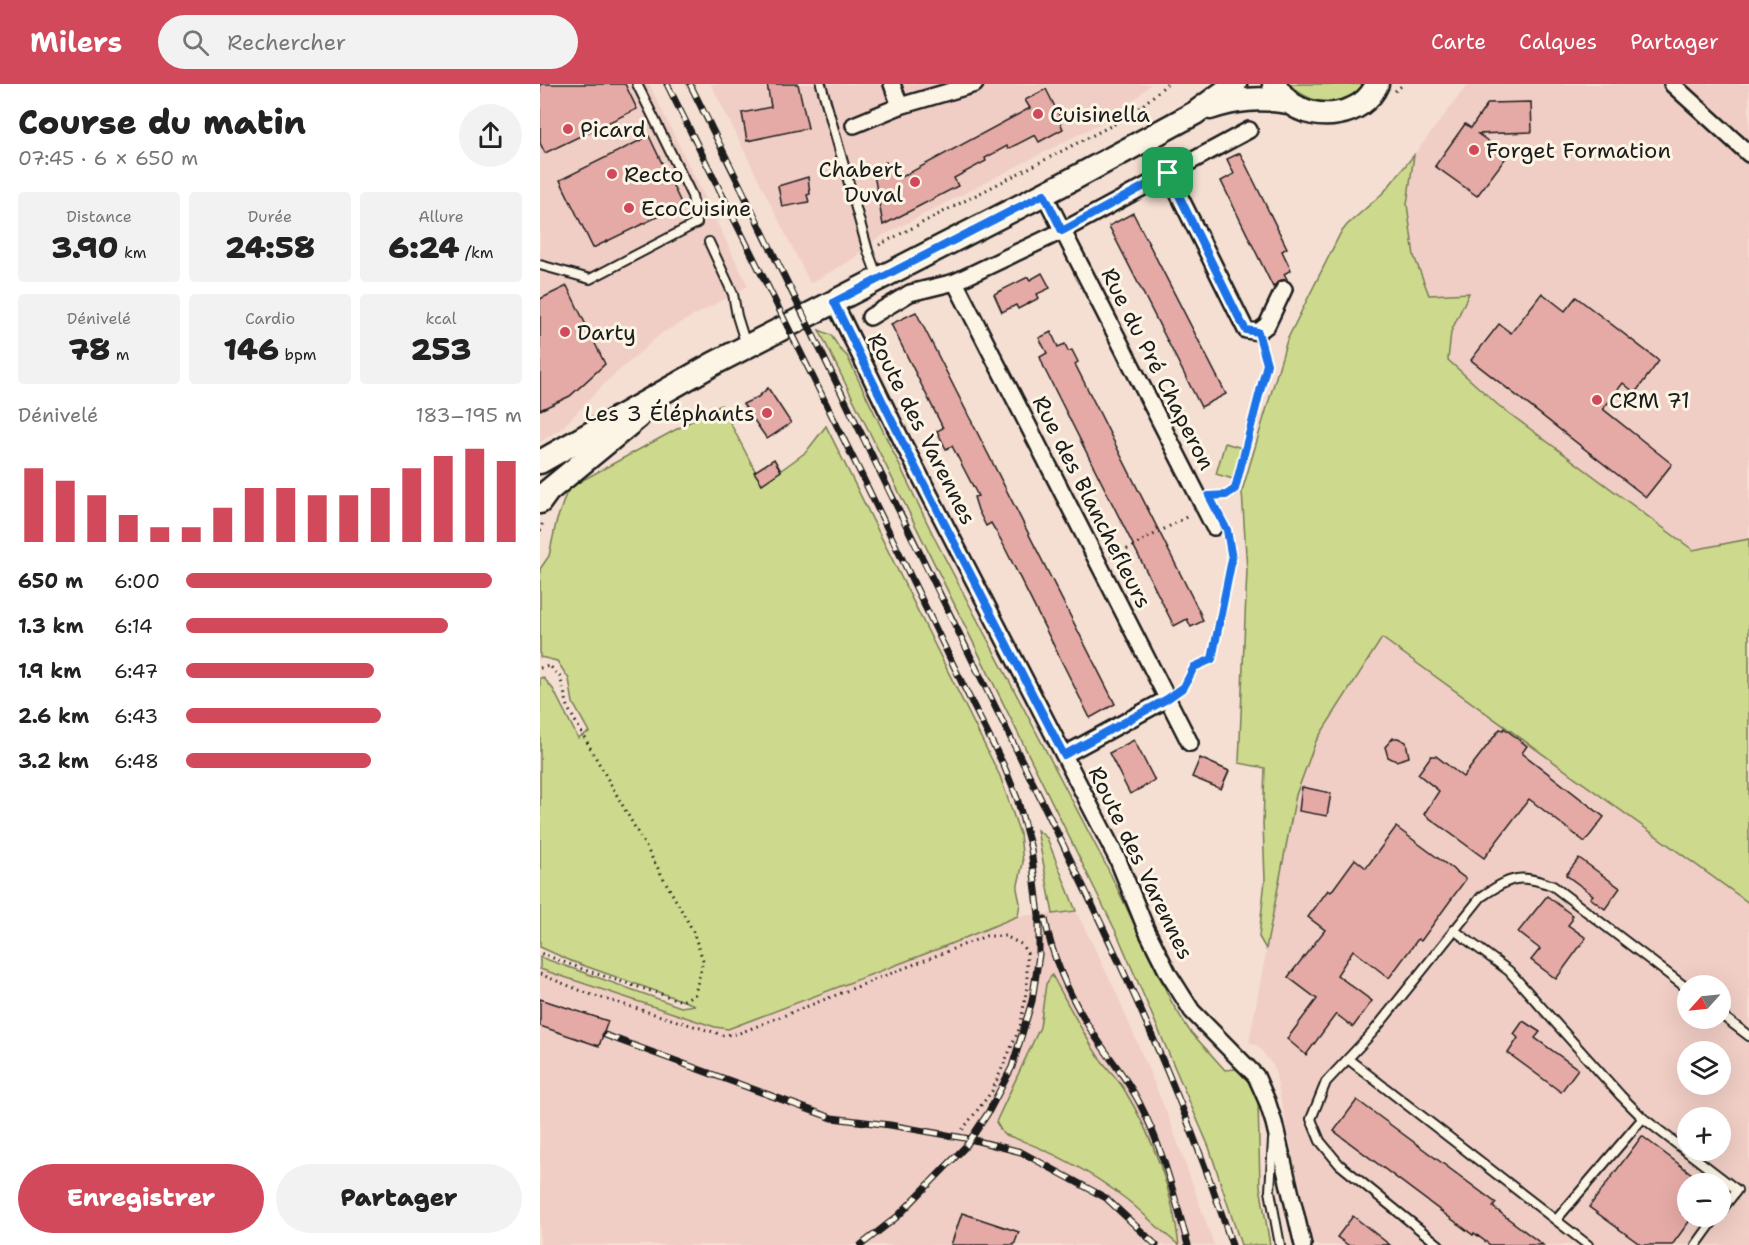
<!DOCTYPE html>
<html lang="fr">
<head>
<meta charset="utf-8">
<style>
	body { margin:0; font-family:"Shantell Sans",sans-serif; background:#f2f2f2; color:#222; height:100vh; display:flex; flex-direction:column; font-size:22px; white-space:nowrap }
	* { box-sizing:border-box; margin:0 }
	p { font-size:20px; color:#767676 }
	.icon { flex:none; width:33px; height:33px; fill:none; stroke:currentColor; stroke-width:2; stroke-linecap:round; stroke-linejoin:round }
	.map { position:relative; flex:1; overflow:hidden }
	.drawer { display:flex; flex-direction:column; background:#fff; width:540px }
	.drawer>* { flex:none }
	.needle { width:39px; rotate:243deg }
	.controls { position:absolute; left:1137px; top:891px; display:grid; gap:12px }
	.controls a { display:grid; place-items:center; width:54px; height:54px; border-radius:50%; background:#fff; box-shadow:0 6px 24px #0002; font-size:30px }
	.pin { position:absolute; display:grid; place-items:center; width:51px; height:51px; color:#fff; margin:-26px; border-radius:12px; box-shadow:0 3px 9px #0006 }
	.round { display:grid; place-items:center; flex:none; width:63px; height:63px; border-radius:32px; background:#f2f2f2 }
	.summary { display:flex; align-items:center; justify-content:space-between; height:102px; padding:0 18px }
	h1 { font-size:33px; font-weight:800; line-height:45px }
	.stats { display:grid; grid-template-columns:repeat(3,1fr); gap:9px; height:102px; padding:6px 18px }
	.stats div { display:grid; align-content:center; border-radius:6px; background:#f2f2f2; text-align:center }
	.stats b { font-size:30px; font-weight:800 }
	.stats small { font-size:16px; font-weight:400 }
	.stats p { font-size:16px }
	.chart { height:168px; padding:12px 18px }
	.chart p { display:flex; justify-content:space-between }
	.chart svg { width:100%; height:108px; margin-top:6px; stroke:#d1495b; stroke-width:6 }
	.action { display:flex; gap:12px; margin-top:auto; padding:12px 18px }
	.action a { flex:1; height:69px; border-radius:36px; background:#d1495b; color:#fff; font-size:24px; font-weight:800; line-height:69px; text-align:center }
	.action a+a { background:#f2f2f2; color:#222 }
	ul { padding:0 18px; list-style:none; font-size:20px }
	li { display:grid; grid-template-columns:96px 72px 1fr; align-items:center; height:45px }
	li i { height:15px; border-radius:8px; background:#d1495b }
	header { display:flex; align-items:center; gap:36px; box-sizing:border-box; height:84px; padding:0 30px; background:#d1495b; color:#fff }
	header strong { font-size:28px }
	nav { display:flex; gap:33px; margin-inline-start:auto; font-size:21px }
	.search { width:420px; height:54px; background:#f2f2f2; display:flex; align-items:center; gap:15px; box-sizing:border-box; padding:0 21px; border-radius:33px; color:#767676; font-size:22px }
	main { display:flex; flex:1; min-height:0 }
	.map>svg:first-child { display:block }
	.built { fill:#f0cec5; fill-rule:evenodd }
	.green { fill:#cdd98c; stroke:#747a54; stroke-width:1.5 }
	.building { fill:#e5aaa6; stroke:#1c1c1c; stroke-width:1.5 }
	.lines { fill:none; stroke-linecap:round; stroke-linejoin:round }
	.lane-casing { stroke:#1c1c1c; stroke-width:12 }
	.street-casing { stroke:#1c1c1c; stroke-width:20 }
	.secondary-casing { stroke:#1c1c1c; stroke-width:27 }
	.path { stroke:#1c1c1c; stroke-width:3; stroke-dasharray:1.5 4.5; stroke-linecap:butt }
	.lane { stroke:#fcf5e5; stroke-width:8 }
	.street { stroke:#fcf5e5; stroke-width:15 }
	.secondary { stroke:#fcf5e5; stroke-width:22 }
	.rail-casing { stroke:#1c1c1c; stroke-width:7 }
	.rail { stroke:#fcf5e5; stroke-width:4.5; stroke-dasharray:14; stroke-linecap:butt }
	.route-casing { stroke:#fff; stroke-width:12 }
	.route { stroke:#1a73e8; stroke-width:8 }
	.poi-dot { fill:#d1495b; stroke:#fcf5e5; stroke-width:2 }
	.labels { text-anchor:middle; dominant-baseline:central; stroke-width:6; stroke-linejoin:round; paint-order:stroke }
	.poi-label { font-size:22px; fill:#1c1c1c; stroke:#fcf5e5; text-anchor:start }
	.street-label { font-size:22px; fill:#1c1c1c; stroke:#fcf5e5 }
</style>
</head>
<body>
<header>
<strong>Milers</strong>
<div class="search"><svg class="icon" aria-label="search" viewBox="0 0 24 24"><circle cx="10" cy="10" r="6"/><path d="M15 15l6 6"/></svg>Rechercher</div>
<nav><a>Carte</a><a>Calques</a><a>Partager</a></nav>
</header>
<main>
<section class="drawer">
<div class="summary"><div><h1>Course du matin</h1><p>07:45 · 6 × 650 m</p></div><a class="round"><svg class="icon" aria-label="share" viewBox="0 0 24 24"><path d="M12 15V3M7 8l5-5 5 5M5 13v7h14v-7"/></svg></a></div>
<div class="stats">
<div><p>Distance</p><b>3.90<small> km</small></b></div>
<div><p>Durée</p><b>24:58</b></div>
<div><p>Allure</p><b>6:24<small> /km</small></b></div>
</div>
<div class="stats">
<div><p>Dénivelé</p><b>78<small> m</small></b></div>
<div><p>Cardio</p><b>146<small> bpm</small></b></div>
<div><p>kcal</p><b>253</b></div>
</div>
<div class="chart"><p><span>Dénivelé</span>183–195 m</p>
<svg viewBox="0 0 160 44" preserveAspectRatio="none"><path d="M5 44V14M15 44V19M25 44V25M35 44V33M45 44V38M55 44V38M65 44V30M75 44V22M85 44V22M95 44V25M105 44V25M115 44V22M125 44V14M135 44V9M145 44V6M155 44V11"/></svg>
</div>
<ul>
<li><b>650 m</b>6:00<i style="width:91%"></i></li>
<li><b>1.3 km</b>6:14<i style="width:78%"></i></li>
<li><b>1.9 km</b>6:47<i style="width:56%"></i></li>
<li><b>2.6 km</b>6:43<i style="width:58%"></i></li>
<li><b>3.2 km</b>6:48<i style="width:55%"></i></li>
</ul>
<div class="action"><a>Enregistrer</a><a>Partager</a></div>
</section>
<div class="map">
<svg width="1209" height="1161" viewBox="0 0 1209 1161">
	<rect width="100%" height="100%" fill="#f5ded2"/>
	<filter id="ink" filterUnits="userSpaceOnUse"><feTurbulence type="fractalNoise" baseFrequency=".0167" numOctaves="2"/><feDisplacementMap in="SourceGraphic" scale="12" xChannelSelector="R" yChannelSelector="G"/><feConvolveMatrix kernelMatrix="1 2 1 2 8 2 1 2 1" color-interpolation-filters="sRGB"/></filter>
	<g filter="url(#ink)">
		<g class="built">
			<path d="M0,0H109L208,202L122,249L67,297L22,344L0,358Z"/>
			<path d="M171,0H611L580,29L336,155L310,177L270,199Z"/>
			<path d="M928,0H1209V455L1153,466L958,321L908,276L911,248L928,210L889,211L874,172L867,120L874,71Z"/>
			<path d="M842,553L1209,819V1161H772L734,983L718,962L709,958L756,711L776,657ZM1148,902H1180V934H1148ZM1148,968H1180V1000H1148ZM1148,1034H1180V1066H1148ZM1148,1100H1180V1132H1148Z"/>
			<path d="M536,827L576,908L630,1037L674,1161H0V885L175,943L188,945L398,865L478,832Z"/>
		</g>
		<g class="green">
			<path d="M749,0H824C804,27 771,21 749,0Z"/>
			<path d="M874,71L867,120L874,172L889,211L929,209L911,248L908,276L958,321L1153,466L1209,455V819L842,554L776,657L756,711L726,865L719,853L725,796L723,739L725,684L699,679L707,486L702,407L747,256L800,150L807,141L844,108Z"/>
			<path d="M279,246L291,251L300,265L307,272L396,457L569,787L632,919L649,946L685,986L696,985L706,994L718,1016L720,1102L730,1161H701L669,1063L578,852Z"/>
			<path d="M181,321L222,400L266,368L286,342L460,692L480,750L483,779L477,805L480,819L478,832L398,865L188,945L175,943L0,885V873L141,923L155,921L31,877L0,863V594L3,593L13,605L38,654L49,648L33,619L29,595L17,577L0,573V485L9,472L16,439L28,404Z"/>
			<path d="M685,359L702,364L693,395L676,390Z"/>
			<path d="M497,746L507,754L536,827L513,830Z"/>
			<path d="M512,891C527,918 541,946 558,972C566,983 576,993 584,1005C613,1053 632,1105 639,1161C620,1147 604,1129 586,1115C548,1086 508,1065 463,1050L456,1038L500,943L506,900Z"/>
		</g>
		<g class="building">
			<path d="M0,0H85L97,25L5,69L0,59Z"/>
			<path d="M227,0H258L268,44L207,57L202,29L231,23Z"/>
			<path d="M506,5L522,37L520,38L523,45L499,58L495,51L468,65L467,62L445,74L446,77L414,94L418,102L343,141L333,85L346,78L351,87L362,93L490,24L485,16Z"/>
			<path d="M991,18L992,48L938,50L968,71L937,112L895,82L925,40L931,44L948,19Z"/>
			<path d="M109,52L142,121L53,164L20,96Z"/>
			<path d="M700,69L747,164L742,167L751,186L744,190L747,195L739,197L733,203L681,97L694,90L687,75Z"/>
			<path d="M268,93L270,110L267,111L269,118L242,123L238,102Z"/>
			<path d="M593,129L686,310L661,323L569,142Z"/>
			<path d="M502,189L510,204L497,210L499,214L478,225L476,221L462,228L454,210L488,193L490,196Z"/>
			<path d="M27,202L65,280L30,312L0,326V215Z"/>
			<path d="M1002,209L1025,227L1036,213L1119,277L1095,309L1083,299L1063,325L1132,380L1106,413L931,276L959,240L971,249Z"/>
			<path d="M376,228L575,620L550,634L461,456L451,439L446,442L438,426L434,413L438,412L412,362L406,365L397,347L403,344L351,240Z"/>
			<path d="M511,248L518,263L525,260L528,267L532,266L538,278L535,280L660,529L663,537L651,543L647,535L634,542L505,286L500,273L507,269L499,254Z"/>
			<path d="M228,304L251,339L227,355L203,320L218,313Z"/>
			<path d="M234,375L241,387L222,400L214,388Z"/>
			<path d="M964,644L987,662L982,669L1064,733L1045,758L989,715L944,774L884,730L899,707L878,690L891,672H896L923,693L960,645L963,646Z"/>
			<path d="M853,654H858L866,658L869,673L856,677L848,673L845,663Z"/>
			<path d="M594,656L615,697L590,710L569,669Z"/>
			<path d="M660,674L689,687L681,705L652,693Z"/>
			<path d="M762,703L791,709L787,732L759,727Z"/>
			<path d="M856,743L926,795L881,857L878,855L849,894L813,866L797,891L832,917L813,943L796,930L766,971L747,955L777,915L748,893L785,846L768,833L788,806L791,808L815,775L826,784Z"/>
			<path d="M1039,774L1080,804L1065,825L1050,814L1053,811L1026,791Z"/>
			<path d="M1007,812L1032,831V836L1028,841L1046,854L1016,895L991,876L1000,865L978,848Z"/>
			<path d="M0,915L68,937L59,962L0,942Z"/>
			<path d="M983,937L1000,948L995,954L1038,985L1021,1008L968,969L978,954L974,950Z"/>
			<path d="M817,1016L956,1119L953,1123L1003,1161H950L934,1149L933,1151L794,1047Z"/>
			<path d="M1102,1052L1165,1100H1148V1119L1141,1128L1151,1135L1132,1161H1101L1049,1123Z"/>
			<path d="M422,1129L479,1148L474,1161H411Z"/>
			<path d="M813,1132L850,1161H808L797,1153Z"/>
		</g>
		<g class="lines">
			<defs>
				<g id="lane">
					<path d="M281,0L328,167L338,194"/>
					<path d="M169,158L193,210L197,232L206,261"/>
					<path d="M0,181L50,195L157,139L152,112L97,0"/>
					<path d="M914,846L969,887L1081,1012L1103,1034"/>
					<path d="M1180,930L1209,952"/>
					<path d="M808,975L1048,1161"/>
					<path d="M733,1056L730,1107L740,1161"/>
					<path d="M1016,1136L1103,1034L1197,1106L1180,1128"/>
					<path d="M899,1161L799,1080L780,1057L771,1035L786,998L833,948L941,813C971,793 979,789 1013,802L1148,905"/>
					<path d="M1156,1161L1177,1132"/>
				</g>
				<g id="street">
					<path d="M352,0L360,22"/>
					<path d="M1132,0L1209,70"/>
					<path d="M314,41L360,22L435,0"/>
					<path d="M628,89L706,246L718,248L727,241L744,205"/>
					<path d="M504,110L674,443"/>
					<path d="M415,198L650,659"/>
					<path d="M294,218L363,359L578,776L606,845L628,889L652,927L716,992L727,1017L734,1039L763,1161"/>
					<path d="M330,233L370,209L415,198L522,147L709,46"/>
					<path d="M524,671L627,615"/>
				</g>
				<g id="secondary">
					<path d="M734,0C739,6 743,14 749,18C775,39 823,33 837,0"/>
					<path d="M670,24C697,15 720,13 748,18"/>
					<path d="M0,378L173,280L531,96L655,29L695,0"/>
					<path d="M0,418L8,407L98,333"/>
				</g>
			</defs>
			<use href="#lane" class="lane-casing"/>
			<use href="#street" class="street-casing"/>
			<use href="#secondary" class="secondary-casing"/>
			<g class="path">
				<path d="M855,7L864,0"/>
				<path d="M339,161L590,32L627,0"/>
				<path d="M676,412L686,411L695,405L727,280L722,263"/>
				<path d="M0,447L3,437"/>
				<path d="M571,474L650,431"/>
				<path d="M0,584L10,582L20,593L29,626L152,845L163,876L155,910L142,917L45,886L0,869"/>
				<path d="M641,605L654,583L672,575L692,475L688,450"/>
				<path d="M0,890L49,910L183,951L197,950L446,852H465L481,860L487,869V903L480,943L452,1007L420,1049"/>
			</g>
			<use href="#lane" class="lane"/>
			<use href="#street" class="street"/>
			<use href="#secondary" class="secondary"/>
			<defs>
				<g id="rail">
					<path d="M127,0L322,392L423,601L464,682L477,714L491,765L499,831V871L492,917L472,983L448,1029L426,1062L358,1132L321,1161"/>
					<path d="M150,0C249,200 346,402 445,602C535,785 629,966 692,1161"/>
					<path d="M505,835C512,873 528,909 548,941C564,968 585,991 599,1018C623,1064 634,1111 648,1161"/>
					<path d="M65,951L292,1034L350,1041L430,1055L481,1068L566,1114L616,1161"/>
				</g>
			</defs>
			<use href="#rail" class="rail-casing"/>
			<use href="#rail" class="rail"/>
		</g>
	</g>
	<g class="lines" filter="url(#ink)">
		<defs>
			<path id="route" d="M628,89L699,234L706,246L718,248L727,280L695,405L686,411L669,412L687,446L692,475L672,575L654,583L644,603L627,615L524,671L363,359L294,218L504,110L522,147Z"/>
		</defs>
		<use href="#route" class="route-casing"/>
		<use href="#route" class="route"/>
	</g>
	<g class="poi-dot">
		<circle cx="498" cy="30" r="6"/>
		<circle cx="28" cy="45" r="6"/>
		<circle cx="934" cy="66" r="6"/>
		<circle cx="72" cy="90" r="6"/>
		<circle cx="375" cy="98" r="6"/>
		<circle cx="89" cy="124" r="6"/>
		<circle cx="25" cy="248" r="6"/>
		<circle cx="1057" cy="316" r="6"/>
		<circle cx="227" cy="329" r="6"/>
	</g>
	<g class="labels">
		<g class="poi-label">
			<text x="510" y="30">Cuisinella</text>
			<text x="40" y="45">Picard</text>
			<text x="946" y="66">Forget Formation</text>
			<text x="363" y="85" text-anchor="end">Chabert<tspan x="363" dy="25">Duval</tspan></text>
			<text x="84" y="90">Recto</text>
			<text x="101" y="124">EcoCuisine</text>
			<text x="37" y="248">Darty</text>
			<text x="1069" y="316">CRM 71</text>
			<text x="215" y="329" text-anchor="end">Les 3 Éléphants</text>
		</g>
		<g class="street-label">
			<text transform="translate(618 285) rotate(63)">Rue du Pré Chaperon</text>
			<text transform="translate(382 345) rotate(63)">Route des Varennes</text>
			<text transform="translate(552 418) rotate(63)">Rue des Blanchefleurs</text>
			<text transform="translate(601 779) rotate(64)">Route des Varennes</text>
		</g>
	</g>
</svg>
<div class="controls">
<a><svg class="needle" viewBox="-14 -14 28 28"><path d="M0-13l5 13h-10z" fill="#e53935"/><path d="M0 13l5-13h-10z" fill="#767676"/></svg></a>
<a><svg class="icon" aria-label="layers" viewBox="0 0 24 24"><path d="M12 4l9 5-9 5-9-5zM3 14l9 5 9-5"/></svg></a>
<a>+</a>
<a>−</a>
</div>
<div class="pin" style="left:628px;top:89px;background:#1e9e55"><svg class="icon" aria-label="arrive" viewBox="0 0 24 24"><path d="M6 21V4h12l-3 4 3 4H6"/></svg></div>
</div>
</main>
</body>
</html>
